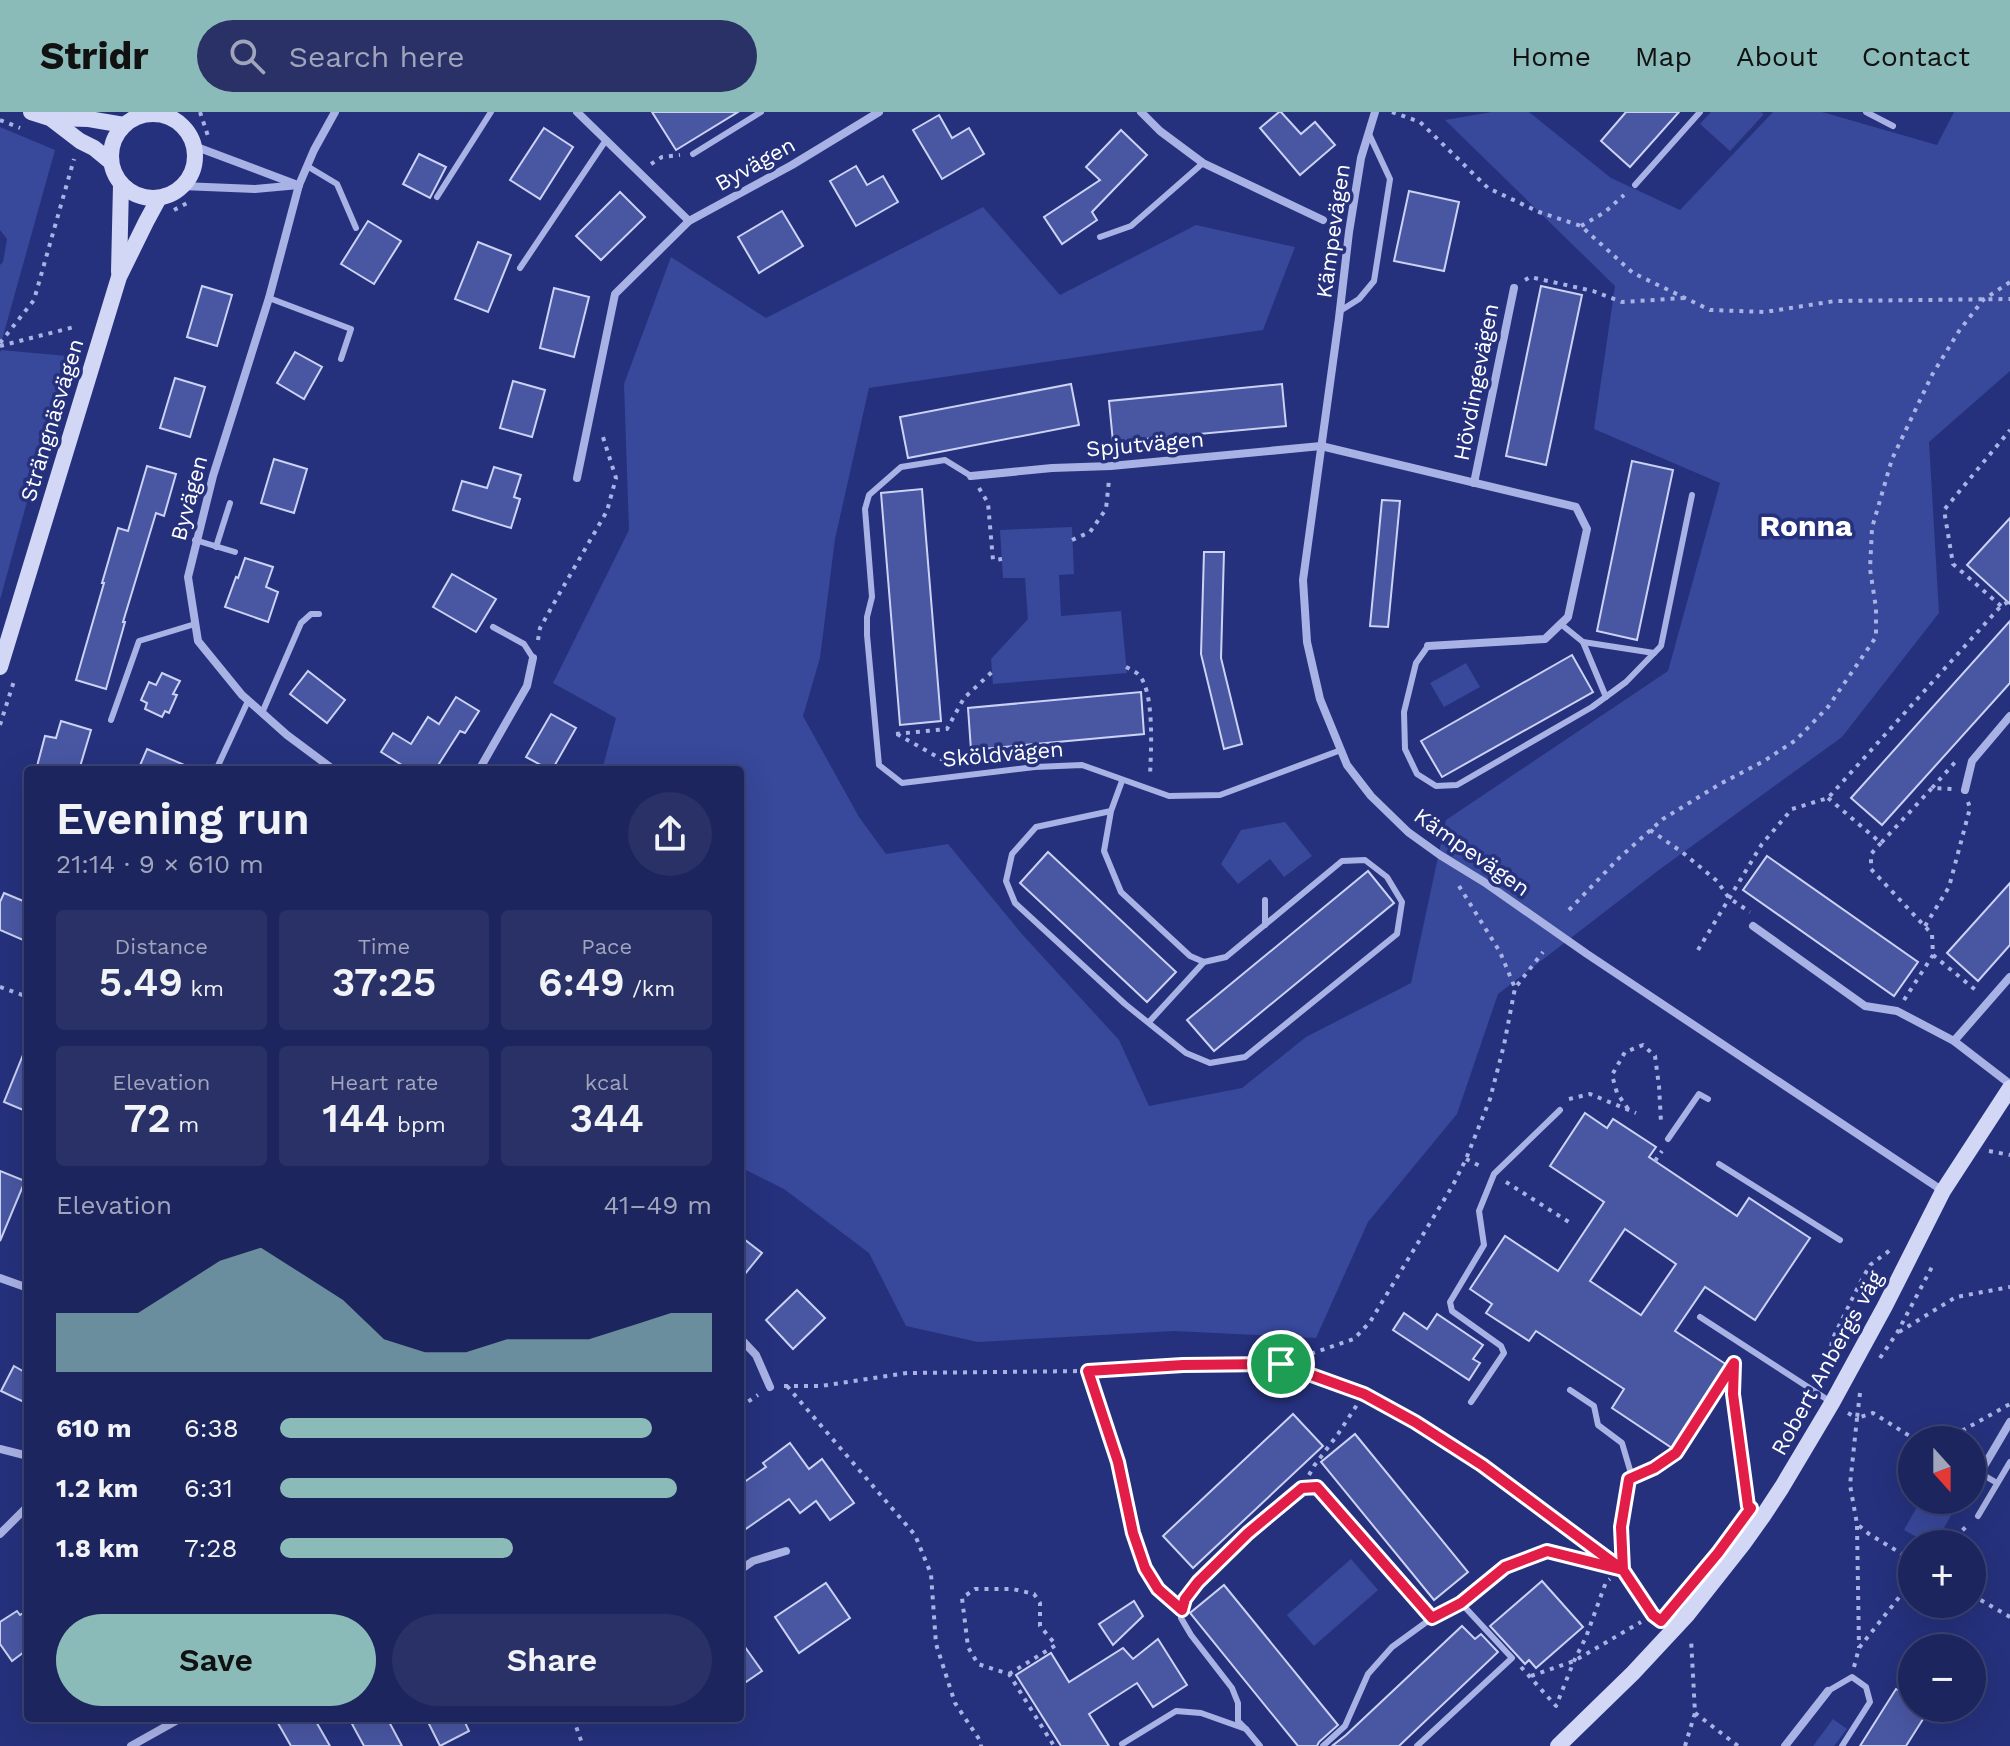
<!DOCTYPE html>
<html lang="en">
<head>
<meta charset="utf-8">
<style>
	body { margin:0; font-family:"Work Sans",sans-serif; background:#293166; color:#f1f3f6; height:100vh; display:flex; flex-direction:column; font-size:30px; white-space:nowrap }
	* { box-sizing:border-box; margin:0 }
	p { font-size:26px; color:#a0a5bc }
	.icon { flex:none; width:44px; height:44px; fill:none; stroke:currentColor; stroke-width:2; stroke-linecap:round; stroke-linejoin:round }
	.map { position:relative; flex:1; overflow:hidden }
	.drawer { position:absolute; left:24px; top:654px; width:720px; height:956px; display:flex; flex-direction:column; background:#1c255d; border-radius:8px; box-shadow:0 8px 32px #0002,0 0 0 2px #3a4272 }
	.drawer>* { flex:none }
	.needle { width:52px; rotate:159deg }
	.controls { position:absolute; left:1898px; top:1314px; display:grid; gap:16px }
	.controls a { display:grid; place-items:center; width:88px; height:88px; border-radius:50%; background:#1c255d; box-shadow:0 8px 32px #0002,0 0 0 2px #3a4272; font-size:40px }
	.pin { position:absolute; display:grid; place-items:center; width:68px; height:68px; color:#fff; margin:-34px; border:4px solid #fff; border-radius:50%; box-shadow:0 2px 8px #0007 }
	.round { display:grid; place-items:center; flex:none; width:84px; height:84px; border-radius:42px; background:#293166 }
	.summary { display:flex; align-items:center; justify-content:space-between; height:136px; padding:0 32px }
	h1 { font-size:44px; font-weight:600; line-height:60px }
	.stats { display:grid; grid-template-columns:repeat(3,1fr); gap:12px; height:136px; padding:8px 32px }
	.stats div { display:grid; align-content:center; border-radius:8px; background:#293166; text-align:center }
	.stats b { font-size:40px; font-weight:600 }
	.stats small { font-size:22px; font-weight:400 }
	.stats p { font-size:22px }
	.chart { height:224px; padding:16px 32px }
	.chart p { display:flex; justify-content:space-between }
	.chart svg { width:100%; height:144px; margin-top:8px; fill:#8bbbb9; opacity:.7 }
	.action { display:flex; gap:16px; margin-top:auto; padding:16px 32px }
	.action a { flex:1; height:92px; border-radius:48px; background:#8bbbb9; color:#111; font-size:32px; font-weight:600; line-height:92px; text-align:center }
	.action a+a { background:#293166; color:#f1f3f6 }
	ul { padding:0 32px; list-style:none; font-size:26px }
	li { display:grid; grid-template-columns:128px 96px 1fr; align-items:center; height:60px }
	li i { height:20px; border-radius:10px; background:#8bbbb9 }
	header { display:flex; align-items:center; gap:48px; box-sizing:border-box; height:112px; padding:0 40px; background:#8bbbb9; color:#111 }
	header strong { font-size:38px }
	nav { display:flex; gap:44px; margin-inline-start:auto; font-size:28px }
	.search { width:560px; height:72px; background:#293166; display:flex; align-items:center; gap:20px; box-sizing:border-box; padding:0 28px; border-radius:44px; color:#a0a5bc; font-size:30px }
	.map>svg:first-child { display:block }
	.green { fill:#38489a }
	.building { fill:#4957a3; stroke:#ccd2f4; stroke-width:2; fill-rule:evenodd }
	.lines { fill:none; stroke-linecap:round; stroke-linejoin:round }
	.path { stroke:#a9b2e5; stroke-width:4; stroke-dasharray:4 6; stroke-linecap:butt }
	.lane { stroke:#a9b2e5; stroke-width:6 }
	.street { stroke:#a9b2e5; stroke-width:8 }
	.secondary { stroke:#d2d7f5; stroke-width:16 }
	.route-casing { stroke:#fff; stroke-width:16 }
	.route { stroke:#e11d48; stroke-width:10 }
	.labels { text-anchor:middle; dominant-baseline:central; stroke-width:7; stroke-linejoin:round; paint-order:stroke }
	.street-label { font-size:22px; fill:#fff; stroke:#25317c }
	.district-label { font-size:30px; font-weight:bold; fill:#fff; stroke:#25317c }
</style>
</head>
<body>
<header>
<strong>Stridr</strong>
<div class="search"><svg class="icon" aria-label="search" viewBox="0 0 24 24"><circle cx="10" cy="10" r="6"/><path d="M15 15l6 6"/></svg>Search here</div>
<nav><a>Home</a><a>Map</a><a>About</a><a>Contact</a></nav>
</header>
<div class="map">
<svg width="2010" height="1634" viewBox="0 0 2010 1634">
	<rect width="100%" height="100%" fill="#25317c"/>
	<g class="green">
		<path d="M1492,0H1529L1611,66L1680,98L1773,0H1822L1937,33L1954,0H2010V259L1929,330L1939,501L1842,625L1659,758L1498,882L1457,1002L1368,1110L1316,1226L1174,1219L978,1230L906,1214L869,1141L784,1077L740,1055V658H602L616,606L553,571L629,418L624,272L671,145L766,206L983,95L1060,183L1196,113L1295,135L1263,218L869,276L835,427L820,546L803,604L859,705L886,742L948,732L1021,821L1119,928L1149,994L1242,976L1306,925L1411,871L1446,708L1668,559L1720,371L1594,317L1615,174L1445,8Z"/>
		<path d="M1711,0H1761L1764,2L1730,39L1700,12Z"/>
		<path d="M0,15L55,38L0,235V153L3,150L7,127L0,118Z"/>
		<path d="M1,238L67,244L0,488V241Z"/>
		<path d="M1072,415L1074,462L1059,463L1061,504L1121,499L1127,561L993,572L991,547L1028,507L1025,466H1003L1000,418Z"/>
		<path d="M1466,551L1480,575L1444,595L1430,571Z"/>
		<path d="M1285,710L1312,744L1284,765L1270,747L1238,772L1221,752L1241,718Z"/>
		<path d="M1921,1388L1959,1389L1935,1432H1929L1904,1418Z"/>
		<path d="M1351,1447L1378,1478L1314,1534L1287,1503Z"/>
		<path d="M1833,1607L1847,1617L1834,1634H1813Z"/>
	</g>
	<g class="building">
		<path d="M652,0H738L676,38Z"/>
		<path d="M1279,0H1281L1301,22L1315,10L1335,33L1300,63L1260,16Z"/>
		<path d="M1626,0H1679L1630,55L1601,29Z"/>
		<path d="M939,3L952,26L969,16L984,42L942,67L913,18Z"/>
		<path d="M544,16L573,35L540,87L510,68Z"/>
		<path d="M1121,18L1147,43L1092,100L1097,108L1062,132L1044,105L1100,68L1086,55Z"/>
		<path d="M419,42L446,55L430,86L403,72Z"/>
		<path d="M856,54L867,73L883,64L898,90L856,114L830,69Z"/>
		<path d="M1409,79L1459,90L1444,159L1394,149Z"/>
		<path d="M620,80L645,105L601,148L576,124Z"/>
		<path d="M782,99L803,134L759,161L738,125Z"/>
		<path d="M368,109L401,129L374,172L341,152Z"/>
		<path d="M478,130L511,143L488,200L455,187Z"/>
		<path d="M202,174L232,183L217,234L187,225Z"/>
		<path d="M1541,174L1582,183L1546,353L1506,344Z"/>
		<path d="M554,176L589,185L574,245L540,236Z"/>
		<path d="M295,240L322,255L304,287L277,271Z"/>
		<path d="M175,266L205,275L190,325L160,316Z"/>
		<path d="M513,269L545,278L532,325L500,316Z"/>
		<path d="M1071,272L1079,313L908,346L900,305Z"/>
		<path d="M1282,272L1286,314L1113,330L1109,289Z"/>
		<path d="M274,347L307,357L294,401L261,391Z"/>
		<path d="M1632,349L1673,358L1637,528L1597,519Z"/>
		<path d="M147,354L176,362L164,404L156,401L123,510H125L106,577L76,568L104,471H102L118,416L128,419Z"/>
		<path d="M494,355L521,363L514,385L520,387L511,416L453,398L462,369L487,376Z"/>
		<path d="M922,377L941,609L900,613L881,381Z"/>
		<path d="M1382,388L1400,389L1388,515L1370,514Z"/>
		<path d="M2010,406V492L1967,453Z"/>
		<path d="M1204,440H1224L1221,546L1242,632L1224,637L1201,542Z"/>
		<path d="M245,446L273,455L266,475L278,480L268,510L225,495L236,465L238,466Z"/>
		<path d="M452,462L496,487L476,520L433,495Z"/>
		<path d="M2010,509V571L1882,713L1851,686Z"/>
		<path d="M1572,543L1593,580L1442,665L1421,629Z"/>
		<path d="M308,559L345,588L327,611L290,582Z"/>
		<path d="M162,561L180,569L173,582L177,583L169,601L165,599L162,605L145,597L147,591L141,588L149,570L156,573Z"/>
		<path d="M1141,580L1144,622L971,638L968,596Z"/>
		<path d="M456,585L479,599L465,621L460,619L435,658H410L381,640L393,621L411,632L428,605L439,612Z"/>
		<path d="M551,602L576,616L552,658H550L526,645Z"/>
		<path d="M61,609L91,618L79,658H36L45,624L56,626Z"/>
		<path d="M147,637L196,658H138Z"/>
		<path d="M1048,740L1176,860L1147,890L1020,771Z"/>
		<path d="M1767,744L1918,850L1894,884L1743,778Z"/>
		<path d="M1368,759L1394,791L1214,939L1187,908Z"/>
		<path d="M2010,771V833L1978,869L1947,841Z"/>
		<path d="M4,781L28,791V816L23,828L0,818V790Z"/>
		<path d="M27,933H28V1000L4,990Z"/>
		<path d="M1585,1001L1607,1016L1613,1007L1656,1035L1649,1045L1737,1104L1749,1086L1810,1126L1755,1208L1705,1175L1675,1219L1727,1253L1672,1336L1612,1296L1624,1277L1536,1219L1529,1229L1486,1201L1492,1192L1470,1177L1505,1124L1558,1159L1604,1090L1550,1054ZM1625,1117L1676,1152L1641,1203L1590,1169Z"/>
		<path d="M0,1059L25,1069L0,1129Z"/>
		<path d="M740,1124L762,1141L740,1168Z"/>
		<path d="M797,1178L825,1206L793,1237L766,1208Z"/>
		<path d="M1404,1201L1427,1217L1437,1202L1483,1233L1473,1247L1480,1251L1469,1268L1393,1218Z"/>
		<path d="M14,1254L28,1262V1292L1,1279Z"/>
		<path d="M1293,1302L1323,1334L1193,1456L1163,1424Z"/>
		<path d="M1355,1322L1468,1460L1434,1488L1321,1350Z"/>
		<path d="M790,1331L809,1357L822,1347L854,1391L830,1408L816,1389L800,1401L789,1387L740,1421V1373L766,1355L763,1351Z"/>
		<path d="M1542,1469L1583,1515L1536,1556L1529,1548L1525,1552L1490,1514Z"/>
		<path d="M826,1471L850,1506L799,1541L775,1505Z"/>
		<path d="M1224,1473L1338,1613L1319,1630L1317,1634H1298L1190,1501Z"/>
		<path d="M1134,1489L1143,1504L1113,1533L1099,1512Z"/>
		<path d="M28,1498V1537L12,1549L0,1532V1510L17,1499L20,1503Z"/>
		<path d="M1462,1514L1475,1527L1481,1522L1498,1540L1399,1634H1332L1346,1623Z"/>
		<path d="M1158,1527L1187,1573L1153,1595L1137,1571L1089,1602L1109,1634H1061L1016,1563L1051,1541L1069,1570L1123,1536L1133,1547Z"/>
		<path d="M740,1528L762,1559L740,1574Z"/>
		<path d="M1896,1577L1912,1586V1596H1930L1906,1634H1860Z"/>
		<path d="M275,1606H314L330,1634H291Z"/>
		<path d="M364,1606H387L402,1634H364L352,1612Z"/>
		<path d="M426,1606H463L469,1619L440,1634Z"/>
	</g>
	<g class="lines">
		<g class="path">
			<path d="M200,0L208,24"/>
			<path d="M1392,0L1420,10L1488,76L1539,100L1581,114L1633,161L1710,198L1765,200L1835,189L2010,187"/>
			<path d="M0,8L20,16"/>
			<path d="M651,52L662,45L680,43"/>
			<path d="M174,98L191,89"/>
			<path d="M1581,114L1605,100L1624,83"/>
			<path d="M1525,168L1530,165L1593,179L1622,190L1684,186"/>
			<path d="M0,231L34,188L74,47"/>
			<path d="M0,234L74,215"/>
			<path d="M979,376L988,391L993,448L1002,447"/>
			<path d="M1072,428L1090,420L1106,397L1109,368"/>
			<path d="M2001,494L1953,452L1944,398L2010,318"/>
			<path d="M538,528L540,516L558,484L607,399L616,366L602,322"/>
			<path d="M1126,555C1130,557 1134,559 1138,562C1155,578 1151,640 1150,664"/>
			<path d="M0,613L14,569"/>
			<path d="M896,622L947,617L964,586L992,560"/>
			<path d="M897,622L948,651"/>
			<path d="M1932,676L1957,648"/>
			<path d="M1828,686L1881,731L1932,676L1953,677"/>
			<path d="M1650,718L1682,740L1717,769L1729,786L1750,800"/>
			<path d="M1881,731L1871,742V757L1932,822L1933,843L1978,880"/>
			<path d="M1459,774L1500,840L1515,876"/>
			<path d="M1569,798L1619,746L1663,707L1720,672L1764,649L1796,628L1828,595L1876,525V496L1870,457L1872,416L1892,347L1932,263L1959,219L1983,188L2010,170"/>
			<path d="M1925,814L1949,775L1970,696L1968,690"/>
			<path d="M1698,838L1762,732L1792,697L1828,686L2001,494L2010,489"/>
			<path d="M0,875L28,885"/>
			<path d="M1904,888L1933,843"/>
			<path d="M1569,987L1590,982L1636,1001"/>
			<path d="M1628,997L1617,981L1612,963L1625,940L1643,933L1655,944L1659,974L1661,1010"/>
			<path d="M1989,1039L2010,1043"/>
			<path d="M1466,1047L1482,1055"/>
			<path d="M1655,1049L1662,1039"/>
			<path d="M1506,1070L1572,1112"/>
			<path d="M1899,1220L1956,1185L2010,1175"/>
			<path d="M1880,1246L1897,1221L1933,1153"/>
			<path d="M1283,1253L1364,1282L1415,1310L1482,1353L1594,1436"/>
			<path d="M1734,1253L1733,1282L1748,1392"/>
			<path d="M1829,1254L1832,1228L1860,1171L1870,1153L1893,1136"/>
			<path d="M1088,1259C1098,1289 1109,1319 1118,1349C1131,1397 1130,1452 1170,1487"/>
			<path d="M784,1274H821L907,1261L1088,1259L1183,1253L1281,1252L1354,1227L1370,1210L1453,1073L1466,1047L1490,987L1504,933L1515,876L1543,840"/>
			<path d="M787,1274L915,1423L931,1462L936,1532L955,1591L981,1630V1634"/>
			<path d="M1860,1281L1857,1306L1873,1301L1916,1328"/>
			<path d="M740,1295L758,1283"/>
			<path d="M1848,1301L1857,1306L1850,1373L1857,1412L1869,1422L1912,1448"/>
			<path d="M1914,1326H1949L2010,1292"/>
			<path d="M1642,1361L1654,1356L1676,1341L1734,1251L1740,1245"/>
			<path d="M1309,1363L1314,1354L1338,1322L1364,1282"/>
			<path d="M1857,1414L1859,1536"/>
			<path d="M1948,1432L1969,1412"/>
			<path d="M1972,1483L2010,1505"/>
			<path d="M1521,1555L1556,1594L1574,1549L1586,1525L1606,1470L1610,1467"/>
			<path d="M1854,1555L1859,1536L1912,1469"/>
			<path d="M1009,1562L1056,1533L1040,1514V1491L1034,1482L1013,1477H975L962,1486L968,1535L978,1552L1009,1562L1054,1634"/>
			<path d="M1531,1564L1574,1549L1641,1510"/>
			<path d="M1695,1601L1738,1634"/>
			<path d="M573,1606L583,1634"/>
			<path d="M1685,1634L1695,1601L1691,1526"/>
		</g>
		<g class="lane">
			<path d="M1866,0L1893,14"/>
			<path d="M693,42L761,0"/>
			<path d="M307,54L337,72L356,116"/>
			<path d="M1635,73L1700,0"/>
			<path d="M437,85L491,0"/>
			<path d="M1100,125L1131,114L1203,51"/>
			<path d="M520,156L606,28"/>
			<path d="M269,186L351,217L341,247"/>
			<path d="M1340,199L1359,187L1374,169L1390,67L1369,22"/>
			<path d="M971,364L945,348L901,355L869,383L865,397L872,485L867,505V523L879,653L902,671L1035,655L1082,653L1169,684L1220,683L1341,638"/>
			<path d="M195,428L235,440"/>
			<path d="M216,435L230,391"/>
			<path d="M1562,513L1583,530L1606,585"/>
			<path d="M493,515L524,532L533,546"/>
			<path d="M1583,530L1654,541"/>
			<path d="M1428,534L1416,551L1404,600L1405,637L1417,662L1436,674L1457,673L1592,595L1626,570L1661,534L1692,383"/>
			<path d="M262,601L301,511L311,502H319"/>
			<path d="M111,608L139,529L195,512"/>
			<path d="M216,658L248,589"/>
			<path d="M1111,699L1036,715L1012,742L1006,769L1015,791L1125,892L1186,941L1210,951L1245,945L1397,822L1402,790L1387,765L1365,748L1342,749L1226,845L1204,850L1190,844L1121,780L1104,739L1111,699L1122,669"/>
			<path d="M1265,813V788"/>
			<path d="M1149,910L1204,850"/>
			<path d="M1668,1027L1699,982L1708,987"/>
			<path d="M1719,1052L1840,1128"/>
			<path d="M1700,1205L1831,1290"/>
			<path d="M1570,1278L1594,1294L1598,1313L1622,1331L1630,1358L1621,1415L1623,1458"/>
			<path d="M1471,1290L1504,1241L1501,1234L1452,1199L1450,1190L1484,1133L1479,1099L1494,1062L1560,998"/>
			<path d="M1980,1361L1997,1371"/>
			<path d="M1978,1404L2010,1350"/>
			<path d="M1828,1579L1852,1565L1866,1575L1870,1590L1842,1634"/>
			<path d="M1246,1617L1238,1609V1591L1232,1576L1191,1523L1181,1506L1185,1487L1198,1470L1248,1421L1302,1376L1317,1375L1432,1506L1461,1491"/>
			<path d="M1122,1632L1176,1599L1201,1601L1246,1617L1260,1634"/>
			<path d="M1323,1634L1345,1614L1368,1562L1392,1535L1432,1506"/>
			<path d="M1417,1634L1512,1546L1461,1491L1505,1455L1547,1439L1623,1458L1653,1503L1670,1516"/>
		</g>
		<g class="street">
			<path d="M577,0L689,109"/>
			<path d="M1141,0L1160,19L1203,51L1323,108"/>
			<path d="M1375,0L1361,46L1349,120L1339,206L1303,468L1307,530L1320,587L1347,653L1371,684L1408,720L1440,743L1484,770L1587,842L1943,1079"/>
			<path d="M194,34L295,72"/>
			<path d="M182,74L255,77L299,73"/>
			<path d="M971,364L1052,356L1111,354L1321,334L1576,395L1587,417L1568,505L1545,527L1428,534"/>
			<path d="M577,366L615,182L689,109L792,53L879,0"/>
			<path d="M1474,371L1514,176"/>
			<path d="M334,658L287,623L242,583L198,529L188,465L213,364L269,186L299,73L314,38L335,0"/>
			<path d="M479,658L527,574L533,546"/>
			<path d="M1965,678L1972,649L2010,604"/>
			<path d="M1753,814L1865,894L1897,899L1954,929L2010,972"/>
			<path d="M1954,929L2010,865"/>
			<path d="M0,1166L28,1176"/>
			<path d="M740,1226L756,1243L770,1275"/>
			<path d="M0,1337L28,1344"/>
			<path d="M1980,1361L2010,1310"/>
			<path d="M0,1422L28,1394"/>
			<path d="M740,1458L753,1449L786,1439"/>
			<path d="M131,1634L181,1606"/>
			<path d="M1785,1634L1828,1579"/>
		</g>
		<g class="secondary">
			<path d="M31,0L50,6L80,29L94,36L111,50"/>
			<circle cx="153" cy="44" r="42"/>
			<path d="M50,6L89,7L124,13"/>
			<path d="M119,160L121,73"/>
			<path d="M0,555L119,165L146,110L159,86"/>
			<path d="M1558,1634L1633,1561L1687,1503L1743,1432L1763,1404L1782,1375L1832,1291L1885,1194L1943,1079L2010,976"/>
		</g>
	</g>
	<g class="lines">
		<defs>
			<path id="route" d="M1281,1252L1183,1253L1088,1259L1118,1350L1133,1421L1145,1456L1158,1477L1182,1498L1185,1487L1198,1470L1248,1421L1302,1376L1317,1375L1432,1506L1461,1491L1505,1455L1547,1439L1623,1458L1653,1503L1661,1509L1718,1441L1751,1396L1748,1394L1733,1282L1734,1251L1676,1341L1654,1356L1629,1367L1621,1415L1623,1458L1482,1353L1415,1310L1364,1282L1281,1252"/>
		</defs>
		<use href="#route" class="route-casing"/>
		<use href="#route" class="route"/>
	</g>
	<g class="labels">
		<g class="street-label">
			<text transform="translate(755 52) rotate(-29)">Byvägen</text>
			<text transform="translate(1333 119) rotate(-82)">Kämpevägen</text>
			<text transform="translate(1476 270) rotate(-79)">Hövdingevägen</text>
			<text transform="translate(52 308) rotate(-73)">Strängnäsvägen</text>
			<text transform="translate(1145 332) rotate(-5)">Spjutvägen</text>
			<text transform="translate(189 386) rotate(-75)">Byvägen</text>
			<text transform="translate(1003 642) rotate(-5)">Sköldvägen</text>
			<text transform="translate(1472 740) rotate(35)">Kämpevägen</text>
			<text transform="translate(1827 1251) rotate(-61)">Robert Anbergs väg</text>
		</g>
		<g class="district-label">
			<text x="1806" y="413">Ronna</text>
		</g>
	</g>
</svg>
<div class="controls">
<a><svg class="needle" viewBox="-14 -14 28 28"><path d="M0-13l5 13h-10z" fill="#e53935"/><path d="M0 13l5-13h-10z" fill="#a0a5bc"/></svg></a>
<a>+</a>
<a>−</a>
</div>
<div class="pin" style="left:1281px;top:1252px;background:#1e9e55"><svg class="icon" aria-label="arrive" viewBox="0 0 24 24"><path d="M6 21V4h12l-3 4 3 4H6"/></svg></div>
<section class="drawer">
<div class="summary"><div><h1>Evening run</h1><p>21:14 · 9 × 610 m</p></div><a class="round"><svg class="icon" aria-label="share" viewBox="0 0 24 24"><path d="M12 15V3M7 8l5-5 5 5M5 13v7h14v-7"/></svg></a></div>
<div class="stats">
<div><p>Distance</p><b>5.49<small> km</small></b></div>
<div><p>Time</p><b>37:25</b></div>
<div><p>Pace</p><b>6:49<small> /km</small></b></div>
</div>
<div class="stats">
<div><p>Elevation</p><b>72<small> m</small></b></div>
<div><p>Heart rate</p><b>144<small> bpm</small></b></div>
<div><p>kcal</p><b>344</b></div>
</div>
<div class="chart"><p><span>Elevation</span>41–49 m</p>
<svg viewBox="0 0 160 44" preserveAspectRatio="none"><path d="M0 44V26L10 26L20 26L30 18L40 10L50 6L60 14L70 22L80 34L90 38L100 38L110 34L120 34L130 34L140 30L150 26L160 26V44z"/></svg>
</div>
<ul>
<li><b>610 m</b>6:38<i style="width:86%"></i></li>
<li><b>1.2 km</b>6:31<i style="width:92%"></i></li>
<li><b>1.8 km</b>7:28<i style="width:54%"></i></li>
</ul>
<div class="action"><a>Save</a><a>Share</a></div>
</section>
</div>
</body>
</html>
